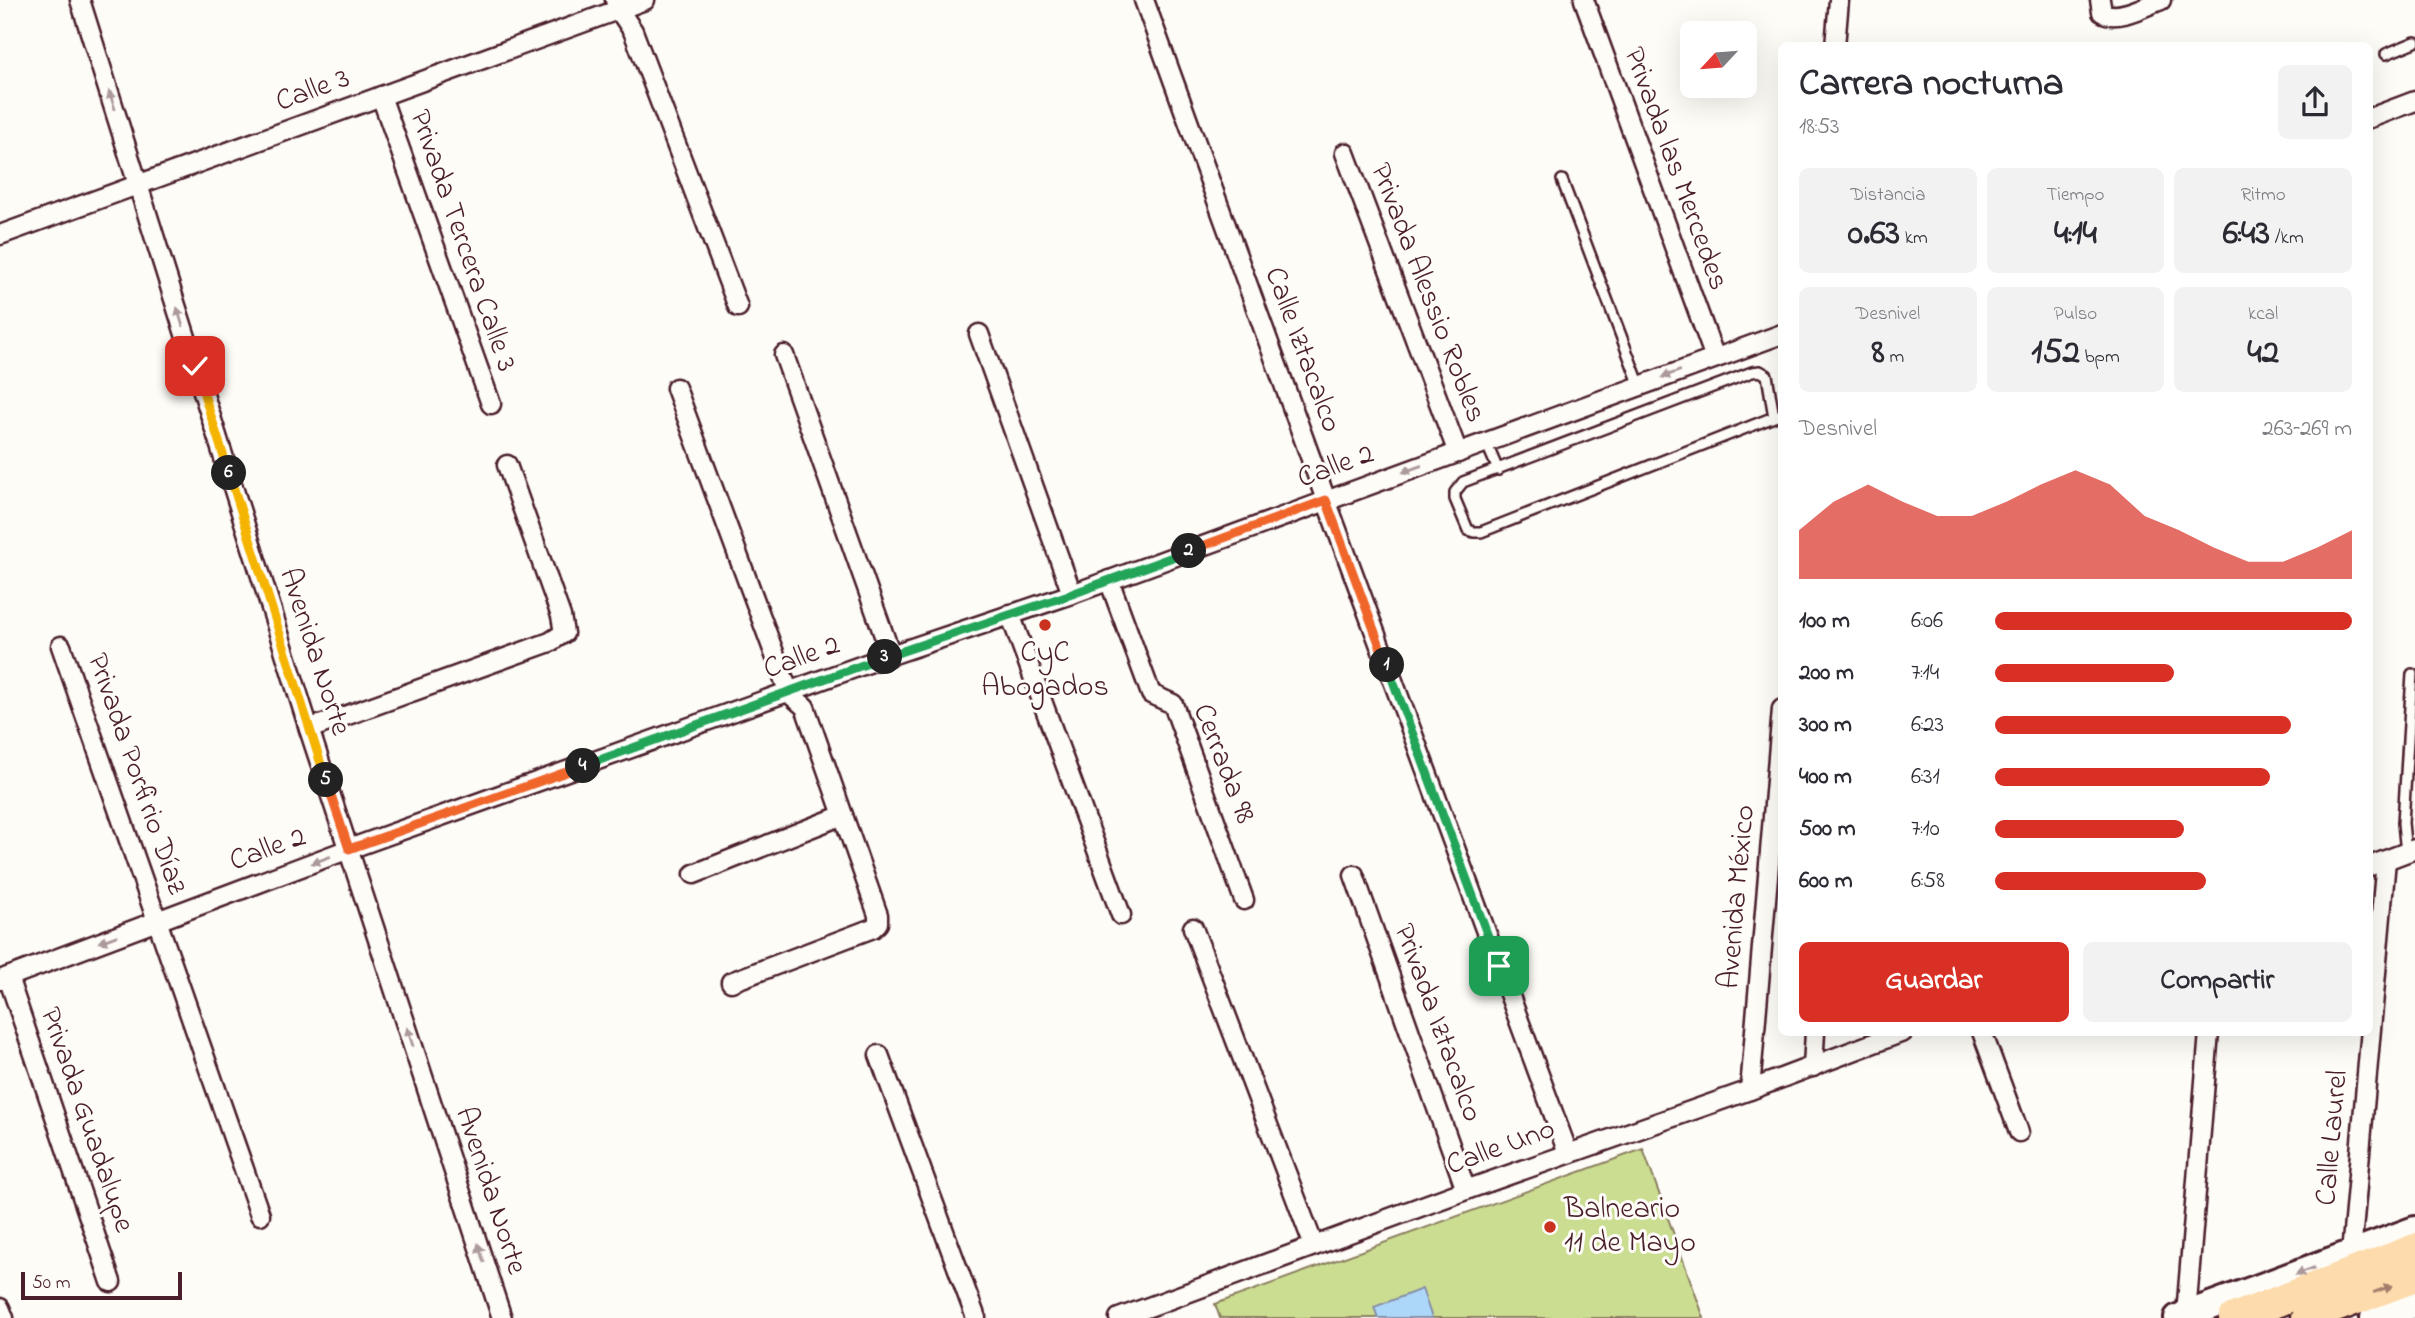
<!DOCTYPE html>
<html lang="es">
<head>
<meta charset="utf-8">
<style>
	body { margin:0; font-family:"Indie Flower",sans-serif; background:#f2f2f3; color:#2b2b33; height:100vh; display:flex; flex-direction:column; font-size:26px; white-space:nowrap }
	* { box-sizing:border-box; margin:0 }
	p { font-size:23px; color:#7c7c81 }
	.icon { flex:none; width:38px; height:38px; fill:none; stroke:currentColor; stroke-width:2; stroke-linecap:round; stroke-linejoin:round }
	.map { position:relative; flex:1; overflow:hidden }
	.side { position:absolute; left:1778px; top:42px; width:595px; height:994px; display:flex; flex-direction:column; background:#fff; border-radius:10px; box-shadow:0 7px 28px #0002 }
	.side>* { flex:none }
	.needle { width:46px; rotate:244deg }
	.controls { position:absolute; left:1680px; top:21px; display:grid; gap:14px }
	.controls a { display:grid; place-items:center; width:77px; height:77px; border-radius:10px; background:#fff; box-shadow:0 7px 28px #0002; font-size:35px }
	.scale { position:absolute; left:21px; bottom:18px; width:161px; box-sizing:border-box; padding-left:7px; border:4px solid #4a1f2b; border-top:0; font-size:19px; line-height:24px; white-space:nowrap; color:#4a1f2b; -webkit-text-stroke:5px #fdfcf7; paint-order:stroke }
	.pin { position:absolute; display:grid; place-items:center; width:60px; height:60px; color:#fff; margin:-30px; border-radius:14px; box-shadow:0 4px 10px #0006 }
	.km { position:absolute; width:35px; height:35px; margin:-18px; border-radius:50%; background:#222; color:#fff; font-size:19px; line-height:35px; text-align:center }
	.round { display:grid; place-items:center; flex:none; width:74px; height:74px; border-radius:10px; background:#f2f2f3 }
	.head { display:flex; align-items:center; justify-content:space-between; height:119px; padding:0 21px }
	h1 { font-size:38px; font-weight:800; line-height:52px }
	.metrics { display:grid; grid-template-columns:repeat(3,1fr); gap:10px; height:119px; padding:7px 21px }
	.metrics div { display:grid; align-content:center; border-radius:10px; background:#f2f2f3; text-align:center }
	.metrics b { font-size:35px; font-weight:800 }
	.metrics small { font-size:19px; font-weight:400 }
	.metrics p { font-size:19px }
	.chart { height:196px; padding:14px 21px }
	.chart p { display:flex; justify-content:space-between }
	.chart svg { width:100%; height:126px; margin-top:7px; fill:#d93025; opacity:.7 }
	.cta { display:flex; gap:14px; margin-top:auto; padding:14px 21px }
	.cta a { flex:1; height:80px; border-radius:10px; background:#d93025; color:#fff; font-size:28px; font-weight:800; line-height:80px; text-align:center }
	.cta a+a { background:#f2f2f3; color:#2b2b33 }
	ul { padding:0 21px; list-style:none; font-size:23px }
	li { display:grid; grid-template-columns:112px 84px 1fr; align-items:center; height:52px }
	li i { height:18px; border-radius:9px; background:#d93025 }
	.map>svg:first-child { display:block }
	.green { fill:#cbdd91; stroke:#8a7e5e; stroke-width:2 }
	.water { fill:#add7f8; stroke:#858da6; stroke-width:2 }
	.lines { fill:none; stroke-linecap:round; stroke-linejoin:round }
	.lane-casing { stroke:#4a1f2b; stroke-width:14 }
	.street-casing { stroke:#4a1f2b; stroke-width:23 }
	.secondary-casing { stroke:#4a1f2b; stroke-width:32 }
	.primary-casing { stroke:#4a1f2b; stroke-width:35 }
	.lane { stroke:#fdfcf7; stroke-width:9 }
	.street { stroke:#fdfcf7; stroke-width:18 }
	.secondary { stroke:#fdfcf7; stroke-width:26 }
	.primary { stroke:#fddbac; stroke-width:30 }
	.oneway { fill:#ac999b }
	.oneway2 { fill:#a47d6c }
	.split-1-casing { stroke:#fff; stroke-width:14 }
	.split-2-casing { stroke:#fff; stroke-width:14 }
	.split-3-casing { stroke:#fff; stroke-width:14 }
	.split-4-casing { stroke:#fff; stroke-width:14 }
	.split-5-casing { stroke:#fff; stroke-width:14 }
	.split-6-casing { stroke:#fff; stroke-width:14 }
	.split-7-casing { stroke:#fff; stroke-width:14 }
	.split-1 { stroke:#22a559; stroke-width:9 }
	.split-2 { stroke:#f0652b; stroke-width:9 }
	.split-3 { stroke:#22a559; stroke-width:9 }
	.split-4 { stroke:#22a559; stroke-width:9 }
	.split-5 { stroke:#f0652b; stroke-width:9 }
	.split-6 { stroke:#f5b400; stroke-width:9 }
	.split-7 { stroke:#f5b400; stroke-width:9 }
	.poi-dot { fill:#c8321e; stroke:#fdfcf7; stroke-width:2.5 }
	.labels { text-anchor:middle; dominant-baseline:central; stroke-width:6; stroke-linejoin:round; paint-order:stroke }
	.street-label { font-size:30px; fill:#4a1f2b; stroke:#fdfcf7 }
	.poi-label { font-size:30px; fill:#4a1f2b; stroke:#fdfcf7 }
</style>
</head>
<body>
<div class="map">
<svg width="2415" height="1318" viewBox="0 0 2415 1318">
	<rect width="100%" height="100%" fill="#fdfcf7"/>
	<filter id="ink" filterUnits="userSpaceOnUse"><feTurbulence type="fractalNoise" baseFrequency=".0143" numOctaves="2"/><feDisplacementMap in="SourceGraphic" scale="14" xChannelSelector="R" yChannelSelector="G"/><feConvolveMatrix kernelMatrix="1 2 1 2 8 2 1 2 1" color-interpolation-filters="sRGB"/></filter>
	<g filter="url(#ink)">
		<path class="green" d="M1643,1149L1704,1318H1220L1215,1304Z"/>
		<path class="water" d="M1422,1289L1432,1318H1378L1374,1307Z"/>
		<g class="lines">
			<defs>
				<g id="lane">
					<path d="M2386,54L2415,42"/>
					<path d="M1562,180L1640,386"/>
					<path d="M1774,417L1767,375L1760,371L1752,372L1463,482L1455,492V499L1468,530L1474,532H1481L1774,417L1782,414"/>
					<path d="M1486,442L1498,470"/>
					<path d="M2406,853L2403,823L2412,674"/>
				</g>
				<g id="street">
					<path d="M80,0L309,729L502,1318"/>
					<path d="M615,0L619,10L633,31L738,307"/>
					<path d="M1144,0L1326,500L1568,1153"/>
					<path d="M1584,0L1715,358"/>
					<path d="M2100,0L2102,12C2117,22 2145,6 2161,0"/>
					<path d="M1835,46L1839,0"/>
					<path d="M381,96L491,404"/>
					<path d="M2370,118L2415,101"/>
					<path d="M1345,153L1458,453"/>
					<path d="M0,235L645,0"/>
					<path d="M979,334L1072,594"/>
					<path d="M784,355L891,655"/>
					<path d="M676,388L789,693L805,707L878,915V923L873,928L731,982"/>
					<path d="M1109,580L1151,694L1173,704L1244,900"/>
					<path d="M1010,614L1121,915"/>
					<path d="M61,646L260,1215"/>
					<path d="M309,729L550,642L564,633L561,616L507,465"/>
					<path d="M2370,866L2415,849"/>
					<path d="M694,874L843,815"/>
					<path d="M1354,875L1466,1190"/>
					<path d="M1193,928L1314,1246"/>
					<path d="M8,977L111,1282"/>
					<path d="M0,980L349,849L891,655L1072,594L1782,334"/>
					<path d="M1982,1032L2019,1132"/>
					<path d="M879,1055L976,1318"/>
					<path d="M1813,1067L1815,1032"/>
					<path d="M1750,1090L1782,709"/>
					<path d="M2351,1254L2386,860"/>
					<path d="M0,1308L4,1318"/>
					<path d="M2186,1315L2209,1032"/>
					<path d="M1119,1318L1466,1190L1750,1090L1903,1032"/>
				</g>
				<g id="secondary">
					<path d="M2178,1318L2415,1230"/>
					<path d="M2374,1318L2415,1304"/>
				</g>
				<g id="primary">
					<path d="M2234,1318L2415,1249"/>
					<path d="M2306,1318L2415,1277"/>
				</g>
			</defs>
			<use href="#lane" class="lane-casing"/>
			<use href="#street" class="street-casing"/>
			<use href="#secondary" class="secondary-casing"/>
			<use href="#primary" class="primary-casing"/>
			<use href="#lane" class="lane"/>
			<use href="#street" class="street"/>
			<use href="#secondary" class="secondary"/>
			<use href="#primary" class="primary"/>
		</g>
		<defs><path id="oneway-solid" d="M-6-.8H1V-3.2L6.5 0L1 3.2V.8H-6Z" transform="scale(1.75)"/></defs>
		<g class="oneway">
			<use href="#oneway-solid" transform="translate(112 100) rotate(-108)"/>
			<use href="#oneway-solid" transform="translate(180 317) rotate(-107)"/>
			<use href="#oneway-solid" transform="translate(1671 374) rotate(160)"/>
			<use href="#oneway-solid" transform="translate(1412 469) rotate(160)"/>
			<use href="#oneway-solid" transform="translate(321 860) rotate(160)"/>
			<use href="#oneway-solid" transform="translate(108 939) rotate(160)"/>
			<use href="#oneway-solid" transform="translate(410 1037) rotate(-108)"/>
			<use href="#oneway-solid" transform="translate(481 1253) rotate(-108)"/>
			<use href="#oneway-solid" transform="translate(2305 1271) rotate(160)"/>
		</g>
		<use class="oneway2" href="#oneway-solid" transform="translate(2383 1289) rotate(-20)"/>
	</g>
	<g class="lines" filter="url(#ink)">
		<defs>
			<path id="split-1" d="M1387,665L1499,966"/>
			<path id="split-2" d="M1189,551L1326,500L1387,665"/>
			<path id="split-3" d="M885,657L1072,594L1189,551"/>
			<path id="split-4" d="M583,766L885,657"/>
			<path id="split-5" d="M326,780L349,849L583,766"/>
			<path id="split-6" d="M229,473L326,780"/>
			<path id="split-7" d="M195,366L229,473"/>
		</defs>
		<use href="#split-1" class="split-1-casing"/>
		<use href="#split-2" class="split-2-casing"/>
		<use href="#split-3" class="split-3-casing"/>
		<use href="#split-4" class="split-4-casing"/>
		<use href="#split-5" class="split-5-casing"/>
		<use href="#split-6" class="split-6-casing"/>
		<use href="#split-7" class="split-7-casing"/>
		<use href="#split-1" class="split-1"/>
		<use href="#split-2" class="split-2"/>
		<use href="#split-3" class="split-3"/>
		<use href="#split-4" class="split-4"/>
		<use href="#split-5" class="split-5"/>
		<use href="#split-6" class="split-6"/>
		<use href="#split-7" class="split-7"/>
	</g>
	<g class="poi-dot">
		<circle cx="1045" cy="625" r="7"/>
		<circle cx="1550" cy="1227" r="7"/>
	</g>
	<g class="labels">
		<g class="street-label">
			<text transform="translate(313 91) rotate(-20)">Calle 3</text>
			<text transform="translate(1675 169) rotate(70)">Privada las Mercedes</text>
			<text transform="translate(462 241) rotate(71)">Privada Tercera Calle 3</text>
			<text transform="translate(1427 293) rotate(69)">Privada Alessio Robles</text>
			<text transform="translate(1302 350) rotate(70)">Calle Iztacalco</text>
			<text transform="translate(1336 467) rotate(-20)">Calle 2</text>
			<text transform="translate(314 652) rotate(72)">Avenida Norte</text>
			<text transform="translate(802 658) rotate(-20)">Calle 2</text>
			<text transform="translate(1223 764) rotate(69)">Cerrada 98</text>
			<text transform="translate(136 774) rotate(71)">Privada Porfirio Díaz</text>
			<text transform="translate(268 850) rotate(-20)">Calle 2</text>
			<text transform="translate(1738 897) rotate(-85)">Avenida México</text>
			<text transform="translate(1437 1023) rotate(70)">Privada Iztacalco</text>
			<text transform="translate(86 1120) rotate(71)">Privada Guadalupe</text>
			<text transform="translate(2333 1138) rotate(-85)">Calle Laurel</text>
			<text transform="translate(1501 1148) rotate(-20)">Calle Uno</text>
			<text transform="translate(490 1191) rotate(72)">Avenida Norte</text>
		</g>
		<g class="poi-label">
			<text x="1045" y="654">CyC<tspan x="1045" dy="34">Abogados</tspan></text>
			<text x="1564" y="1210" text-anchor="start">Balneario<tspan x="1564" dy="34">11 de Mayo</tspan></text>
		</g>
	</g>
</svg>
<div class="controls">
<a><svg class="needle" viewBox="-14 -14 28 28"><path d="M0-13l5 13h-10z" fill="#e53935"/><path d="M0 13l5-13h-10z" fill="#7c7c81"/></svg></a>
</div>
<div class="scale">50 m</div>
<div class="pin" style="left:1499px;top:966px;background:#1e9e55"><svg class="icon" aria-label="arrive" viewBox="0 0 24 24"><path d="M6 21V4h12l-3 4 3 4H6"/></svg></div>
<div class="pin" style="left:195px;top:366px;background:#d93025"><svg class="icon" aria-label="check" viewBox="0 0 24 24"><path d="M5 12l5 5 9-10"/></svg></div>
<b class="km" style="left:1387px;top:665px">1</b>
<b class="km" style="left:1189px;top:551px">2</b>
<b class="km" style="left:885px;top:657px">3</b>
<b class="km" style="left:583px;top:766px">4</b>
<b class="km" style="left:326px;top:780px">5</b>
<b class="km" style="left:229px;top:473px">6</b>
<section class="side">
<div class="head"><div><h1>Carrera nocturna</h1><p>18:53</p></div><a class="round"><svg class="icon" aria-label="share" viewBox="0 0 24 24"><path d="M12 15V3M7 8l5-5 5 5M5 13v7h14v-7"/></svg></a></div>
<div class="metrics">
<div><p>Distancia</p><b>0.63<small> km</small></b></div>
<div><p>Tiempo</p><b>4:14</b></div>
<div><p>Ritmo</p><b>6:43<small> /km</small></b></div>
</div>
<div class="metrics">
<div><p>Desnivel</p><b>8<small> m</small></b></div>
<div><p>Pulso</p><b>152<small> bpm</small></b></div>
<div><p>kcal</p><b>42</b></div>
</div>
<div class="chart"><p><span>Desnivel</span>263–269 m</p>
<svg viewBox="0 0 160 44" preserveAspectRatio="none"><path d="M0 44V27L10 17L20 11L30 17L40 22L50 22L60 17L70 11L80 6L90 11L100 22L110 27L120 33L130 38L140 38L150 33L160 27V44z"/></svg>
</div>
<ul>
<li><b>100 m</b>6:06<i style="width:100%"></i></li>
<li><b>200 m</b>7:14<i style="width:50%"></i></li>
<li><b>300 m</b>6:23<i style="width:83%"></i></li>
<li><b>400 m</b>6:31<i style="width:77%"></i></li>
<li><b>500 m</b>7:10<i style="width:53%"></i></li>
<li><b>600 m</b>6:58<i style="width:59%"></i></li>
</ul>
<div class="cta"><a>Guardar</a><a>Compartir</a></div>
</section>
</div>
</body>
</html>
